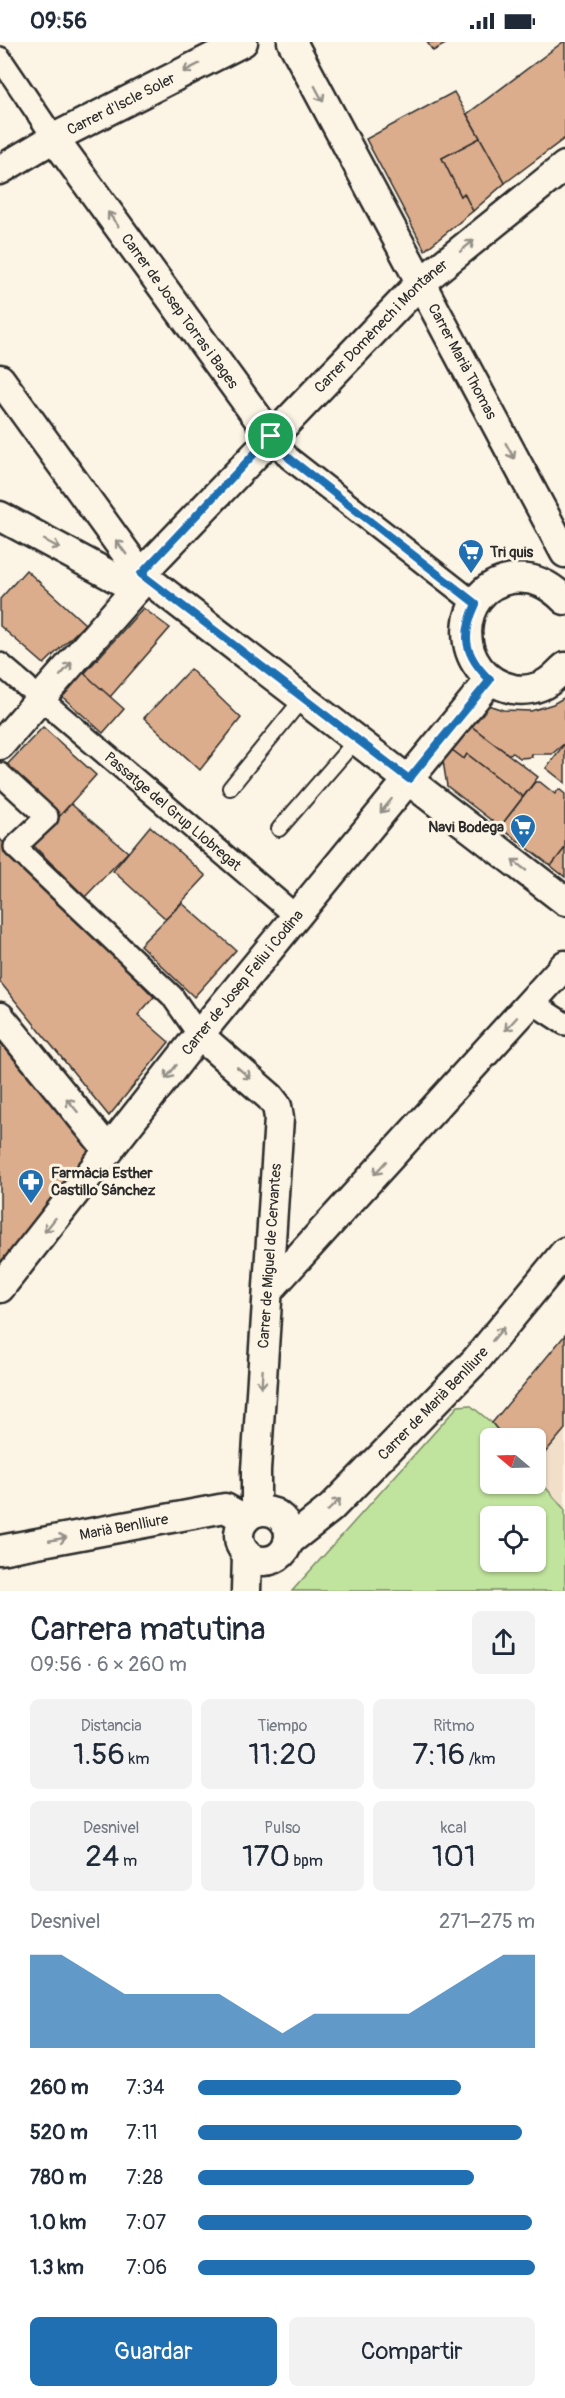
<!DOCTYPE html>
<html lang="es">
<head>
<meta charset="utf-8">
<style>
	body { margin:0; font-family:Pangolin,sans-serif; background:#f2f2f3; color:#1f2937; height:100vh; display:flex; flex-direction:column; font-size:22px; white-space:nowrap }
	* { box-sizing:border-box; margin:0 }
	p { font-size:20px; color:#747a83 }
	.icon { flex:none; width:33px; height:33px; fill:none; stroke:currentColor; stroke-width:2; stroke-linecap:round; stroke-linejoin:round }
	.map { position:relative; height:1549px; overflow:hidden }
	.details { display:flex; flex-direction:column; background:#fff; flex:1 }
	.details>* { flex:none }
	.needle { width:39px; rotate:289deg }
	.controls { position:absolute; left:480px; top:1386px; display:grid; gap:12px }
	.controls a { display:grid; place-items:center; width:66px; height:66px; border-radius:9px; background:#fff; box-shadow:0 2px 4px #0004; font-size:30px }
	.pin { position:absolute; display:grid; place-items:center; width:51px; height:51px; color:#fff; margin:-26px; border:3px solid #fff; border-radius:50%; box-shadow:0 2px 6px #0007 }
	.round { display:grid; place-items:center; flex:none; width:63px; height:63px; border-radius:9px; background:#f2f2f3 }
	.summary { display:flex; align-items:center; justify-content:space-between; height:102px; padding:0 30px }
	h1 { font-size:33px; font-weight:600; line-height:45px }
	.stats { display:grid; grid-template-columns:repeat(3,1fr); gap:9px; height:102px; padding:6px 30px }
	.stats div { display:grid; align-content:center; border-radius:9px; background:#f2f2f3; text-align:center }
	.stats b { font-size:30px; font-weight:600 }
	.stats small { font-size:16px; font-weight:400 }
	.stats p { font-size:16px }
	.chart { height:168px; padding:12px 30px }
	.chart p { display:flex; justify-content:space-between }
	.chart svg { width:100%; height:108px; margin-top:6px; fill:#1f6fb2; opacity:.7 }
	.primary-button { display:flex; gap:12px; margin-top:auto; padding:12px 30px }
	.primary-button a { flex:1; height:69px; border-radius:9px; background:#1f6fb2; color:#fff; font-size:24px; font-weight:600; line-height:69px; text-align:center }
	.primary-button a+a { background:#f2f2f3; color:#1f2937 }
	ul { padding:0 30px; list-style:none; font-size:20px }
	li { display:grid; grid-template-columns:96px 72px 1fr; align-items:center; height:45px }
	li i { height:15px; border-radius:8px; background:#1f6fb2 }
	.status { display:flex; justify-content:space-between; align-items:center; height:42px; padding:0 30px; background:#fff; direction:ltr }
	.status svg { height:16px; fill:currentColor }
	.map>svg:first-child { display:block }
	.built { fill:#f2dfca }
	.green { fill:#c0e39d; stroke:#768764; stroke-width:1.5; fill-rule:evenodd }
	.building { fill:#dbad8c; stroke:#2b2b2b; stroke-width:1.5 }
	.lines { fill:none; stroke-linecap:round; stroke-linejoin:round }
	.service-casing { stroke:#2b2b2b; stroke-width:18 }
	.pedestrian-casing { stroke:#2b2b2b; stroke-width:26 }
	.minor-casing { stroke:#2b2b2b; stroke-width:33 }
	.service { stroke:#fcf5e5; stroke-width:14 }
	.pedestrian { stroke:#fcf5e5; stroke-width:21 }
	.minor { stroke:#fcf5e5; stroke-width:28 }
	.oneway { stroke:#949088 }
	.route-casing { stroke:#fff; stroke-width:12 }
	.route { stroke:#1f6fb2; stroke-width:8 }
	.labels { text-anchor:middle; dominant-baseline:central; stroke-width:6; stroke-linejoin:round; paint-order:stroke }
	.street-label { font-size:15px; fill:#2b2b2b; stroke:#fcf5e5 }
	.poi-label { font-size:15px; font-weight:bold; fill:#2b2b2b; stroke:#fcf5e5; text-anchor:start }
</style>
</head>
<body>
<div class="status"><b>09:56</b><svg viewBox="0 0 49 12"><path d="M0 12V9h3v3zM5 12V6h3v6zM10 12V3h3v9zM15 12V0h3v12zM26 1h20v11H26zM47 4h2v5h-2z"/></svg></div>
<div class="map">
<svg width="565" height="1549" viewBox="0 0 565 1549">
	<rect width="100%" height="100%" fill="#fcf5e5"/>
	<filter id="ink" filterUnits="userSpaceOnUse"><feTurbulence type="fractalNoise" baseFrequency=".0167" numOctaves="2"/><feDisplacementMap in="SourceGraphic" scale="12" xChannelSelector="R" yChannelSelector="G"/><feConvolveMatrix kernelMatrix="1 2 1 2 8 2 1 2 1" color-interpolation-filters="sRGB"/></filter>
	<g filter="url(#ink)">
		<path class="built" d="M565,1293V1467L536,1433V1396H505L492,1381Z"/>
		<path class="green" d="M470,1363L492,1381L504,1396H490V1442H536V1434L565,1468V1549H292L458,1364ZM490,1474H536V1520H490Z"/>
		<g class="building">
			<path d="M427,0H449L433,9Z"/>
			<path d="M563,0H565V96L505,141L467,72Z"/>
			<path d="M454,50L480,96L442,116L461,154L464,151L473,169L425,208L366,97Z"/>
			<path d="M480,96L505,141L473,169L464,151L461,154L442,116Z"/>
			<path d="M26,528L85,582L44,622L0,584V557Z"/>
			<path d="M143,566L170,586L110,655L84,632Z"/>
			<path d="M79,627L124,667L103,691L58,651Z"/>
			<path d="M190,627L241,676L200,728L144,676Z"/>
			<path d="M565,655V701L552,712H531L532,715L520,716L513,711L508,712L471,684L488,663L503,668L531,669L553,662Z"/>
			<path d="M471,684L538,735L523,755L467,712L464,717L452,708Z"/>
			<path d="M43,685L96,733L56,778L3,727Z"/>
			<path d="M565,701V741L546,726Z"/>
			<path d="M452,708L464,717L467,712L523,755L500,785L447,744L443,719Z"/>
			<path d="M535,740H540L555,752L559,747L565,752V806L551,824L500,785Z"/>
			<path d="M71,762L128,810L85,855L33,803Z"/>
			<path d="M150,784L206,834L166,877L113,829Z"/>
			<path d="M0,797L154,955L138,973L169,1000L109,1074L0,940Z"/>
			<path d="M565,806V835L551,824Z"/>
			<path d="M182,861L236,908L194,955L140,903Z"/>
			<path d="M0,1000L92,1112L0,1224Z"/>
			<path d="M565,1293V1387L544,1412L536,1406V1396H504L492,1381Z"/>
		</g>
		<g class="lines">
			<defs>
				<g id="service">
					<path d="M230,746L303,656"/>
					<path d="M279,787L357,697"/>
				</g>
				<g id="pedestrian">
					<path d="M0,16L54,96"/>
					<path d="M271,394L289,416L476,562"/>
					<path d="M0,622L27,645"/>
					<path id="s1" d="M48,663L296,874"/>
					<path d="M0,732L47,775L15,805L172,954L199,993"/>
					<path d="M531,960L565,982"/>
				</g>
				<g id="minor">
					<path id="s2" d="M292,0L565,511"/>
					<path id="s3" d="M54,96L271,394"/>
					<path id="s4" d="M0,128L54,96L243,0"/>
					<path d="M0,337L141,532L565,859"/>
					<path d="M0,474L136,547"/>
					<path d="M565,558C550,543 534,534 512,537C452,546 452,634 513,647C524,649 538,647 548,640C554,636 559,630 565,625"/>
					<path id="s5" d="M0,703L136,547L141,532L419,242L565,124"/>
					<path d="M0,975L109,1109"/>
					<path d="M199,993L270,1055L277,1064L279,1076L256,1428V1470"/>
					<path id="s6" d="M0,1246L199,993L490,638"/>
					<path d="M268,1249L565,923"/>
					<circle cx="264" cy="1494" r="25"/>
					<path id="s7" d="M288,1500L331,1466L476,1318L565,1210"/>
					<path id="s8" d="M0,1508L225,1466L245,1477"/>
					<path d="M246,1549L247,1513"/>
				</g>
			</defs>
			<use href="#service" class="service-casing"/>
			<use href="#pedestrian" class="pedestrian-casing"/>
			<use href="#minor" class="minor-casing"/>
			<use href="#service" class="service"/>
			<use href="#pedestrian" class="pedestrian"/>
			<use href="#minor" class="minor"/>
		</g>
		<defs><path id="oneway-shaft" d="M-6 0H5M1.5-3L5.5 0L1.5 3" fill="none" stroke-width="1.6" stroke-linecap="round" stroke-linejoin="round" transform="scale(1.5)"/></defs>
		<g class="oneway">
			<use href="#oneway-shaft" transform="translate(191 26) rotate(153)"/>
			<use href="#oneway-shaft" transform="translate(319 52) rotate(62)"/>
			<use href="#oneway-shaft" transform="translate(113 177) rotate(-126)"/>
			<use href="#oneway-shaft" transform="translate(467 204) rotate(-39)"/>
			<use href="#oneway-shaft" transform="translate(510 409) rotate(61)"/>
			<use href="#oneway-shaft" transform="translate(52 502) rotate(28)"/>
			<use href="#oneway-shaft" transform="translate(121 505) rotate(-126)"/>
			<use href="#oneway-shaft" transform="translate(66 627) rotate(-49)"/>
			<use href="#oneway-shaft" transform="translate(386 764) rotate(129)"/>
			<use href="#oneway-shaft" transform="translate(519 823) rotate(-142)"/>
			<use href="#oneway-shaft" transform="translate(511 982) rotate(132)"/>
			<use href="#oneway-shaft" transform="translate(171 1030) rotate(128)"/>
			<use href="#oneway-shaft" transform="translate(244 1031) rotate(40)"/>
			<use href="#oneway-shaft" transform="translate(72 1063) rotate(-129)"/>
			<use href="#oneway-shaft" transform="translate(380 1126) rotate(132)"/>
			<use href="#oneway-shaft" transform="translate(50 1183) rotate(128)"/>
			<use href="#oneway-shaft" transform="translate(498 1292) rotate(-50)"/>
			<use href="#oneway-shaft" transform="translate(262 1337) rotate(94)"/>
			<use href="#oneway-shaft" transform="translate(334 1463) rotate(-44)"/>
			<use href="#oneway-shaft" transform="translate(58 1497) rotate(-11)"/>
		</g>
	</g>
	<g class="lines" filter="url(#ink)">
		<defs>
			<path id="route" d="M271,394L289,416L476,562C461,594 464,613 490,638L409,737L141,532Z"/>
		</defs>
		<use href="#route" class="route-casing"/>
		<use href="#route" class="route"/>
	</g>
	<defs>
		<symbol id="supermarket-pin" viewBox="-11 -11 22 30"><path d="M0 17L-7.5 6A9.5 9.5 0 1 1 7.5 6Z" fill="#1f6fb2" stroke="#fcf5e5"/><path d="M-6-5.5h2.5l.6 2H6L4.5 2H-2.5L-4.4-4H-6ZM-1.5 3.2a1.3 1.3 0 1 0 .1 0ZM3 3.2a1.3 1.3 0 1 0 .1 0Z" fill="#fff"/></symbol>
		<symbol id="pharmacy-pin" viewBox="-11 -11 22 30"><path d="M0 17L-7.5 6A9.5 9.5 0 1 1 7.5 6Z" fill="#1f6fb2" stroke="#fcf5e5"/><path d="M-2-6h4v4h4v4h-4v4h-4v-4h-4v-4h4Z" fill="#fff"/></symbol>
	</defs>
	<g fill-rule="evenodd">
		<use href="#supermarket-pin" x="456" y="495" width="30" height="40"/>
		<use href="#supermarket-pin" x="508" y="770" width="30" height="40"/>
		<use href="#pharmacy-pin" x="16" y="1125" width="30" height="40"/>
	</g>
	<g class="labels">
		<g class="street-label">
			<text stroke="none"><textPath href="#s4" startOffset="138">Carrer d'Iscle Soler</textPath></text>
			<text stroke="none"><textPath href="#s3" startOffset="214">Carrer de Josep Torras i Bages</textPath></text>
			<text stroke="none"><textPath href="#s5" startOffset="568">Carrer Domènech i Montaner</textPath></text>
			<text stroke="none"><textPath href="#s2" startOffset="362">Carrer Marià Thomas</textPath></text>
			<text stroke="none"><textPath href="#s1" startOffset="164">Passatge del Grup Llobregat</textPath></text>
			<text stroke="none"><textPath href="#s6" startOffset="390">Carrer de Josep Feliu i Codina</textPath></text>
			<text transform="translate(270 1214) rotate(-86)">Carrer de Miguel de Cervantes</text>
			<text stroke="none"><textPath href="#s7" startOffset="201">Carrer de Marià Benlliure</textPath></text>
			<text stroke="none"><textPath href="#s8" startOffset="126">Marià Benlliure</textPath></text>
		</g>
		<g class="poi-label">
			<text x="490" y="510">Tri quis</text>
			<text x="504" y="785" text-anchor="end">Navi Bodega</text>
			<text x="51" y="1131">Farmàcia Esther<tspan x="51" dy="17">Castillo Sánchez</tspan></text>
		</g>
	</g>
</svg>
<div class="controls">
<a><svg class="needle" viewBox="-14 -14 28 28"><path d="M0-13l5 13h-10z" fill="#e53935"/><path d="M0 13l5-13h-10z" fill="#747a83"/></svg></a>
<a><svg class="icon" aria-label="locate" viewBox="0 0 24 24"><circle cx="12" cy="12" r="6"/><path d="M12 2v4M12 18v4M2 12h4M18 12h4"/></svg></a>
</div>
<div class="pin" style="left:271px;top:394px;background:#1e9e55"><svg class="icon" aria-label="arrive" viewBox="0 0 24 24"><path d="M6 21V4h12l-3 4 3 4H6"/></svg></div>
</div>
<section class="details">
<div class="summary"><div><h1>Carrera matutina</h1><p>09:56 · 6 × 260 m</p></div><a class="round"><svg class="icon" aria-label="share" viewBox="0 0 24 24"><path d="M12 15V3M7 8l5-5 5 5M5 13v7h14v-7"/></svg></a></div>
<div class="stats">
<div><p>Distancia</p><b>1.56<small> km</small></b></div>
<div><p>Tiempo</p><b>11:20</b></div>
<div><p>Ritmo</p><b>7:16<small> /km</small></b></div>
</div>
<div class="stats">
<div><p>Desnivel</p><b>24<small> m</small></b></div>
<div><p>Pulso</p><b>170<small> bpm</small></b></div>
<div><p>kcal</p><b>101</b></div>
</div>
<div class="chart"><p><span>Desnivel</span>271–275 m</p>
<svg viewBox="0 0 160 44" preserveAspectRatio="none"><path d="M0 44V6L10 6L20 14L30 22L40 22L50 22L60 22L70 30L80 38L90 30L100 30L110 30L120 30L130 22L140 14L150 6L160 6V44z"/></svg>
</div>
<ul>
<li><b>260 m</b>7:34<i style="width:78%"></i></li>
<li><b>520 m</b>7:11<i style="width:96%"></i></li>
<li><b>780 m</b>7:28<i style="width:82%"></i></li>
<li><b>1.0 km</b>7:07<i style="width:99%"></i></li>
<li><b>1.3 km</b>7:06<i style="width:100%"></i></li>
</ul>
<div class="primary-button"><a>Guardar</a><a>Compartir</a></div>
</section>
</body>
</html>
